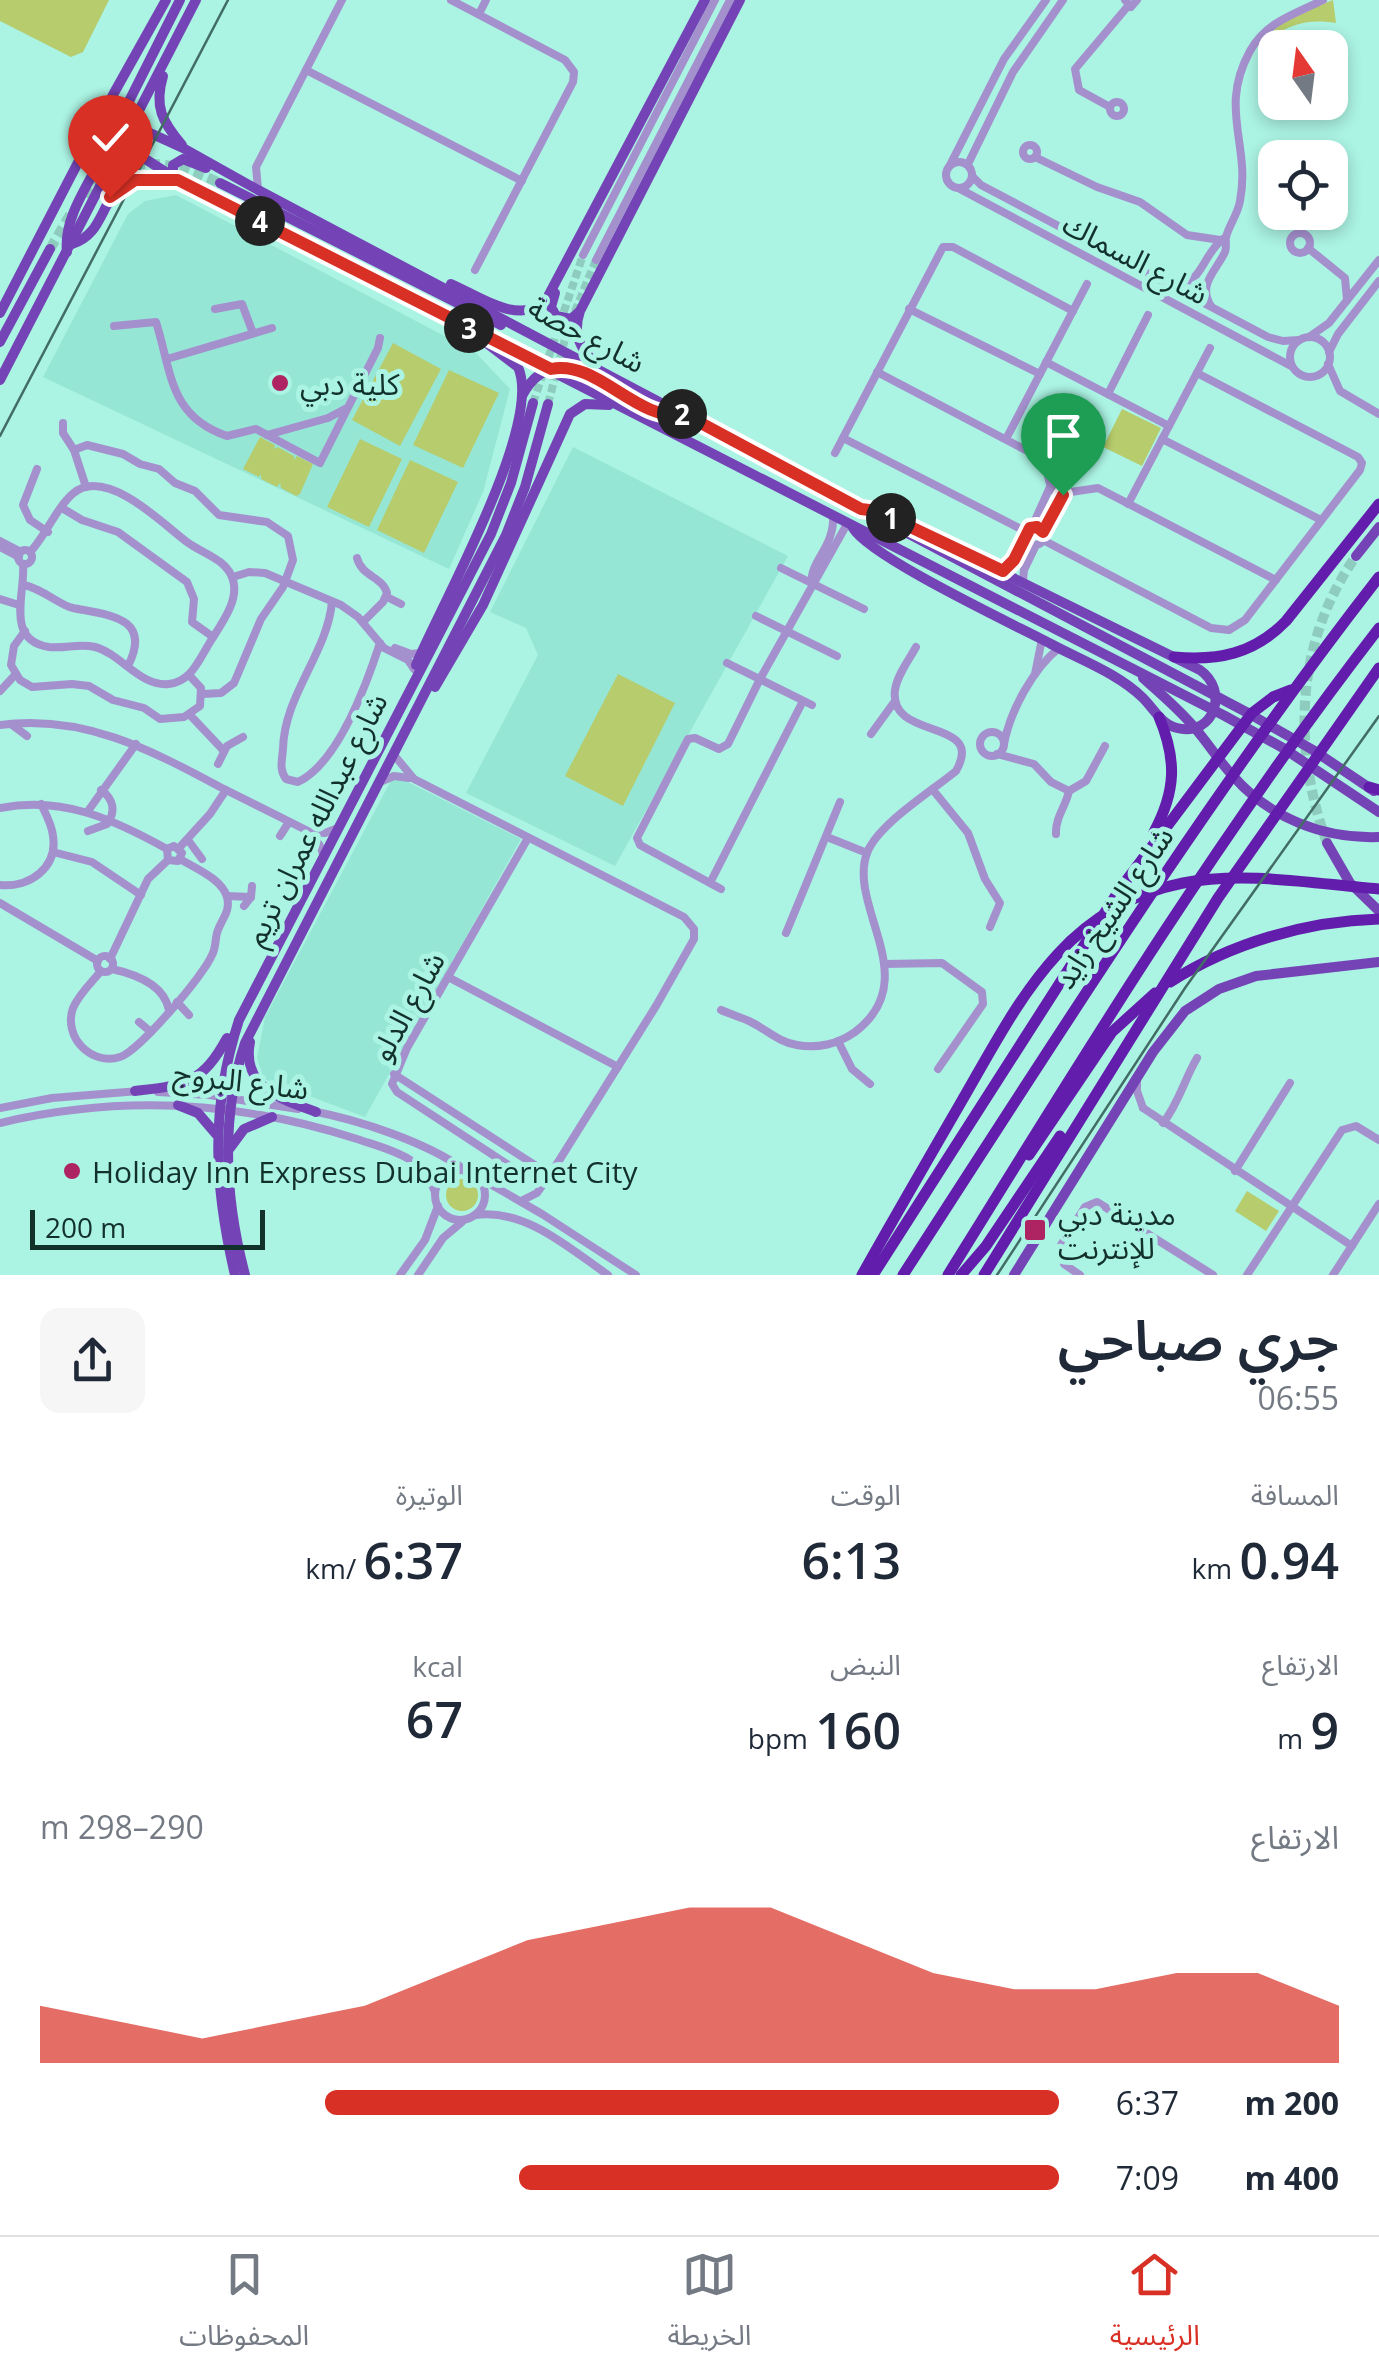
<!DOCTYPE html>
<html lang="ar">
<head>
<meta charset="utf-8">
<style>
	body { margin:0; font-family:"Open Sans","Noto Sans Arabic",sans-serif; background:#f6f6f7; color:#1f2937; direction:rtl; height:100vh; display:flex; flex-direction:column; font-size:38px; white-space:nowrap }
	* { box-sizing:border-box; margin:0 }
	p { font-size:32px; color:#747a83 }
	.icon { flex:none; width:55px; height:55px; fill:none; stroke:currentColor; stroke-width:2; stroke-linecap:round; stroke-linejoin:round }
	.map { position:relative; height:1275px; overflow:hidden; direction:ltr }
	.details { display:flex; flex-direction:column; background:#fff; flex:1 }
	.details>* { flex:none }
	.needle { width:65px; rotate:346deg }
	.controls { position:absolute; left:1258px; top:30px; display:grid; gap:20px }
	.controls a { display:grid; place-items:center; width:90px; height:90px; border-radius:20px; background:#fff; box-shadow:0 5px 15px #0003; font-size:50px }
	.scale { position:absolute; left:30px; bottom:25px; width:235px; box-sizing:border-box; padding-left:10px; border:5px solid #13312b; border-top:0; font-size:28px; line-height:35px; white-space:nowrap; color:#13312b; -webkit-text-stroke:8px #abf3e3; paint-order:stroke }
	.pin { position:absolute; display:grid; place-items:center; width:85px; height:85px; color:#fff; margin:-102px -42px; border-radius:50% 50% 50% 0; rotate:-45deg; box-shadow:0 0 10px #0007 }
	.pin .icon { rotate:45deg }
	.km { position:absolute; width:50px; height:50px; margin:-25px; border-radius:50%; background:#222; color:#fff; font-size:28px; line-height:50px; text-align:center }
	.round { display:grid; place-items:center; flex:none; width:105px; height:105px; border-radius:20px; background:#f6f6f7 }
	.headline { display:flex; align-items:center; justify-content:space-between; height:170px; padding:0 40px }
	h1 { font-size:55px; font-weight:600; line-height:75px }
	.figures { display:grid; grid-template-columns:repeat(3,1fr); gap:15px; height:170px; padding:10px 40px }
	.figures div { display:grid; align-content:center }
	.figures b { font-size:50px; font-weight:600 }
	.figures small { font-size:28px; font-weight:400 }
	.figures p { font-size:28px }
	.chart { height:280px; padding:20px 40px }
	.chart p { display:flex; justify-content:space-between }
	.chart svg { width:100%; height:180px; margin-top:10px; fill:#d93025; opacity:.7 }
	ul { padding:0 40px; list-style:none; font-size:32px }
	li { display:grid; grid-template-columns:160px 120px 1fr; align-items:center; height:75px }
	li i { height:25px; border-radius:12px; background:#d93025 }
	.dock { display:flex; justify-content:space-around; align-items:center; height:140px; border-top:2px solid #e0e1e3; background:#fff; font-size:28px; color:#747a83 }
	.dock a { display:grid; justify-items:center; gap:5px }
	.dock .on { color:#d93025 }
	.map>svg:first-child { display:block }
	.built { fill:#96e6d5 }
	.green { fill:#b7cc6c }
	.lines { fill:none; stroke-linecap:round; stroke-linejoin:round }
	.minor-tunnel { stroke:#8dccbe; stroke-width:8; stroke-dasharray:8 4; stroke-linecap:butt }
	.major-tunnel { stroke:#8dccbe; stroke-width:10; stroke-dasharray:10 5; stroke-linecap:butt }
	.minor { stroke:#a590ce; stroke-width:8 }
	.major { stroke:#7444b6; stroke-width:10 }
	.highway { stroke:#631dac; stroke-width:11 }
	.tram { stroke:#426d64; stroke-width:2.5 }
	.rail { stroke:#426d64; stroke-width:2.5 }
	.route-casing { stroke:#fff; stroke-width:20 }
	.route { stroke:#d93025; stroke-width:12 }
	.poi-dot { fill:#ae2361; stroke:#abf3e3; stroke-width:4 }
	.labels { text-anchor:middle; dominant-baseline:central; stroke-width:10; stroke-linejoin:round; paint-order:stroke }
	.street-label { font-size:30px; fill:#13312b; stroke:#abf3e3 }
	.poi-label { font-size:30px; fill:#13312b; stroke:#abf3e3; text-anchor:start }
</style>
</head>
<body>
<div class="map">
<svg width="1379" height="1275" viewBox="0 0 1379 1275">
	<rect width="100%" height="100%" fill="#abf3e3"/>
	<g class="built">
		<path d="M176,195L475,352L510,389L483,492L449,569L43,377L128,214L145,201Z"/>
		<path d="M573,447L788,556L615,866L466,793L538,655L526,628L490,612Z"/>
		<path d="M394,775L521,839L365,1117L264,1079L257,1058L265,1017Z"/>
	</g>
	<g class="green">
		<path d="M0,0H109L83,52L71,57L0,21Z"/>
		<path d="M1333,0L1336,23C1308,18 1281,25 1263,47C1272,20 1309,10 1333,0Z"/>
		<path d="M393,343L441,369L400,446L352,420Z"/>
		<path d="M449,370L499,393L463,468L413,445Z"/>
		<path d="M1122,409L1161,428L1142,466L1103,447Z"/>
		<path d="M260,437L275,445L274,449L278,447L294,456V460L297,456L313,464L300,494L296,496L281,488L280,483L277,487L261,479V474L259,477L243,469Z"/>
		<path d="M360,439L402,459L369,527L327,507Z"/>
		<path d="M410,460L458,482L424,553L377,530Z"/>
		<path d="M618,674L675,703L623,806L565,776Z"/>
		<circle cx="462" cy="1195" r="16"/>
		<path d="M1247,1191L1279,1211L1266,1231L1235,1211Z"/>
	</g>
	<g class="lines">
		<g class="minor-tunnel">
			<path d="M533,403L583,255"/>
			<path d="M548,404L567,331L596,260"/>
		</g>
		<g class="major-tunnel">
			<path d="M84,195C126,151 170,160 220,183"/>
			<path d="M50,249L71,213"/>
			<path d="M1327,843C1292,746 1295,643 1356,556"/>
		</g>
		<g class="minor">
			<path d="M451,0L565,60L574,72L573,82L475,270"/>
			<path d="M1125,0L1131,7L1137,0"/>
			<path d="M479,14L486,0"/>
			<path d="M306,70L522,181"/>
			<circle cx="1117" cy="109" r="7"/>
			<path d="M1110,107L1079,90L1075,69L1128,6"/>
			<circle cx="1030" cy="152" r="7"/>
			<path d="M1035,157L1097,187L1140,202L1187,235L1220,240"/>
			<circle cx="959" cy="175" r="13"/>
			<path d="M968,164L1013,72L1063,0"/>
			<path d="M950,165L1004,59L1046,0"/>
			<path d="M973,177L981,185L1268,337L1283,341L1299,340"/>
			<path d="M258,189L256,167L342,0"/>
			<path d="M960,189L1291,366"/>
			<circle cx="1300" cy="243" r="10"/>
			<path d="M1308,248L1345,278L1347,300"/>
			<path d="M583,255L715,0"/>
			<path d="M596,260L730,0"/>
			<path d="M1176,287C1203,282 1203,254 1223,239"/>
			<path d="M1211,306C1197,285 1216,271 1225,252C1227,247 1225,242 1226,237C1229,225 1238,214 1240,201C1251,145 1218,109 1250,51C1267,21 1295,14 1323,0"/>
			<path d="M215,309L242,304L253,333"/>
			<path d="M909,309L1040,374"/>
			<path d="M114,326L156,322C172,373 169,416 227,436L256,429L320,463L378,348L380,338"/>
			<path d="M1309,337L1329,323L1379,260"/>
			<circle cx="1310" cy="357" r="20"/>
			<path d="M1329,352L1338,334L1379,281"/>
			<path d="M167,359L272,328"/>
			<path d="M1046,362L1169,426"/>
			<path d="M1328,364L1340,391L1379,414"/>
			<path d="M877,372L1039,457C1052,468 1044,484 1057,494L1098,488L1276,580"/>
			<path d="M1108,394L1148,315"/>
			<path d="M63,423V433L74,450L86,487"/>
			<path d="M267,435L328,418L347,408"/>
			<path d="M843,438L1027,532"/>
			<path d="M1006,439L1087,284"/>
			<path d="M1162,439L1321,520"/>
			<path d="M74,450L87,445L123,454L140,464L159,469L175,483L195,491L219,515L267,522L288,536L293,560L283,587L261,619L234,683L221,693L203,694"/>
			<path d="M835,453L943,247H953L1073,311"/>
			<path d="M37,469L23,505L30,520L48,532"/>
			<path d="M1128,504L1210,348"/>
			<path d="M62,508L82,520L118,532L187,582L194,599L192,622L213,637"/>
			<circle cx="1035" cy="536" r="9"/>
			<path d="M1032,527L1050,487"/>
			<path d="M1043,532L1063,495"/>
			<path d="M1043,540L1211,628L1229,630L1245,620L1360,470L1362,463L1358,457L1197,373"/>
			<path d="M0,541L21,552"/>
			<path d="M0,547L19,557"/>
			<circle cx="25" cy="557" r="7"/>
			<path d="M357,558C362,577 382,576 387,593L383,602L363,622"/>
			<path d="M23,564C26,592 4,640 49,647C65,649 79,643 95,647C121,654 140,687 169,684C189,682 197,664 206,649C217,629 240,603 233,580C227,559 203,554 187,542C163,524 116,476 82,488C61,496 47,535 30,552"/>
			<path d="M781,568L864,609"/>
			<path d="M1003,571L1012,564L1026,538"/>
			<path d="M233,577L249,572L265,573L341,605L358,617L384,648L408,660L414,669"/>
			<path d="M1023,580L1024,570L1036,545"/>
			<path d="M812,583C809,562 835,547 833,516"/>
			<path d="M24,585C43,589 61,606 73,608C108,615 153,617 128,666"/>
			<path d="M387,597L401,604"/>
			<path d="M0,599L19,605"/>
			<path d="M332,602C327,654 284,695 283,749C282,761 279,769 286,779L298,782C338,763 367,683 380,643"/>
			<path d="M756,616L837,656"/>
			<path d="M25,631L14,646L11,665L20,680L32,687L72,684L89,686L113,700L144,708L160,719L184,717L200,706L201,688L189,675"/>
			<path d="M395,648L411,654L421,653"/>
			<path d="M727,663L812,705"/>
			<path d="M1035,674L1042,639"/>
			<path d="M0,691L15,675"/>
			<path d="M190,715L224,751"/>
			<path d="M11,724L27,736"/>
			<path d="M0,725C83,714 149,749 220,787C250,802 280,817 310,832L325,833L338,828"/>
			<circle cx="992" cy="744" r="12"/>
			<path d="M871,734L895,701"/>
			<path d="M1004,744C1010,711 1033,669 1059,648"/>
			<path d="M997,754L1034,764L1051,782L1069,791"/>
			<path d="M394,755L414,779L684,917L694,929V939L656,1006L550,1175L537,1193L521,1201"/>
			<path d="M218,764L227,746L243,737"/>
			<path d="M380,782L394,776L409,778"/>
			<path d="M933,790L968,833L985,879L1000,903L990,927"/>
			<path d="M0,808C63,796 113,819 167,849"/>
			<path d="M88,811L136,744"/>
			<path d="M88,831L107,824C116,812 114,799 101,790"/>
			<path d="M306,833L319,844L324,856"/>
			<path d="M1056,834C1055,818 1066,806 1069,791L1086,781L1105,746"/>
			<path d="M280,836L289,822"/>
			<path d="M827,837L867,853"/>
			<path d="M528,838L407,1048L392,1084L397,1092L519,1172L539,1171L550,1175"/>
			<path d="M188,840L202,859"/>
			<path d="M179,848L210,814L226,790"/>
			<path d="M53,852L92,862L141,895"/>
			<path d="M710,883L803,701"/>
			<path d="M0,885C29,888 58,868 53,836C52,825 46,814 41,804"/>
			<path d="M721,889L640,845L637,838L688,739L695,738L719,749L728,744L760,679L847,524"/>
			<path d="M227,896L251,897"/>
			<path d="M0,903L98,961"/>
			<path d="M244,906L251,897L252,886"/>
			<path d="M786,933L840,802"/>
			<circle cx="105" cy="964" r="8"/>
			<path d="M110,959L148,879L168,860L178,861L182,853L174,846L167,849L168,860"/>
			<path d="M884,964L942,963L982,992L983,1004L938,1069"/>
			<path d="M112,969C135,974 164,984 169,1010"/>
			<path d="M101,971C92,982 79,994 73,1008C63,1037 91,1066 120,1057C139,1051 204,975 212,955C216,948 215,940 217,933C221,919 231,912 227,897C222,879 195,868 180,859"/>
			<path d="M448,977L618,1067"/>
			<path d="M177,1002L189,1015"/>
			<path d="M721,1010C730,1014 740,1017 749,1021C766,1029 778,1042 797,1045C817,1049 838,1044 855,1032C925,979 847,907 867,853C878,824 932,791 956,771C987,717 888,742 895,690C897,675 909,660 916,647"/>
			<path d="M139,1022L151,1032"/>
			<path d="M838,1041L852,1069L870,1084"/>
			<path d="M394,1074L541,1169"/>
			<path d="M1137,1078V1091L1143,1108"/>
			<path d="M158,1092L209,1095L298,1109"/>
			<path d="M0,1108L52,1098L139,1091"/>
			<path d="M1143,1108L1352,1246"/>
			<path d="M312,1111C359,1120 426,1142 465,1170"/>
			<path d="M0,1123C119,1095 240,1101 357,1139C389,1150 423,1156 435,1192"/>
			<path d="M1163,1123C1179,1103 1184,1080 1197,1058"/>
			<circle cx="460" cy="1195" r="25"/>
			<path d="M1235,1171L1290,1083"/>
			<path d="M478,1177L542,1214L636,1275"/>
			<path d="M475,1215C525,1208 569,1248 608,1275"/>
			<path d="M400,1275L425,1240L438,1206"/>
			<path d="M418,1275L443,1238L462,1222"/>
			<path d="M1080,1275L1064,1264L1061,1245L1085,1207L1097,1202L1213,1275"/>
			<path d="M1247,1275L1342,1130L1356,1126L1379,1140"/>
			<path d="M1333,1275L1379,1204"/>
		</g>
		<g class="major">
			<path d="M180,0L117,125L122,144L178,180L1225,716L1283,748L1379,812"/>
			<path d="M163,76C154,106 162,122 182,145"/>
			<path d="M86,147L108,128L128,123L183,148L258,190L1248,713L1313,750L1374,791"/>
			<path d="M173,176V165L183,159L206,168"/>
			<path d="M220,183L501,325"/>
			<path d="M72,244C117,230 90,170 172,179"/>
			<path d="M67,252C63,215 92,181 106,148L104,141L93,139"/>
			<path d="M451,284C479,296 517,325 545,302L705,0"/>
			<path d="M555,293L551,307L556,316L571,319L579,312"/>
			<path d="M0,313L114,93L166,0"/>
			<path d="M0,342L50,249"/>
			<path d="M595,362C578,348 573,332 580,311L740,0"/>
			<path d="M0,380L196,0"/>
			<path d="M522,396C561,321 631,423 682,414"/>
			<path d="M853,528C870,557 1013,624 1051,644C1081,660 1119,674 1143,698C1154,709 1161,724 1177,728C1215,737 1229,690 1200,670L885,515"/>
			<path d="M1356,556L1379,527"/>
			<path d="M416,665C440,607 544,424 518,367L476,335"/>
			<path d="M1143,678C1161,694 1179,709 1194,727C1208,743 1219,761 1233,776C1270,818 1323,839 1379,837"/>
			<path d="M435,687L483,605L570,414L585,404L609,405"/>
			<path d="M1327,843L1350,883L1379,911"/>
			<path d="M250,1042C241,1088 282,1099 316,1112"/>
			<path d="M135,1091C185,1085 202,1084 227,1038"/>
			<path d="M178,1105L198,1113L216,1134"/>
			<path d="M230,1148L244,1129L272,1117"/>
			<path d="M235,1275C214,1185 210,1109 239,1020L491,534L511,483L533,403"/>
			<path d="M245,1275C225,1199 220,1119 245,1043L506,535L525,487L548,404"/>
			<path d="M1014,1275L1153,1052L1185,1011L1219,989L1256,976L1379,962"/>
		</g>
		<g class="highway">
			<path d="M1174,657C1218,661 1254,654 1286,621L1379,504"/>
			<path d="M1369,787L1379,790"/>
			<path d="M1154,832C1176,791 1177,760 1159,717"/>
			<path d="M1170,982C1231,943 1307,921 1379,919"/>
			<path d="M1029,1155L1112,1032L1155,993"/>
			<path d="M862,1275C894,1218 927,1161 960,1104C1016,1008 1061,907 1183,883C1246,871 1315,884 1379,889"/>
			<path d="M873,1275L1120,889L1252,713L1273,697L1291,690"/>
			<path d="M903,1275C1056,1039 1206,799 1379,577"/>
			<path d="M948,1275C1084,1055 1220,833 1379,628"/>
			<path d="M961,1275L986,1246L1060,1136"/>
			<path d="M984,1275L1218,898L1379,668"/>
		</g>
		<path class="tram" d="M0,436L228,0"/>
		<path class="rail" d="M997,1275L1185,988L1379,716"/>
	</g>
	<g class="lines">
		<defs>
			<path id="route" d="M110,197L135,180H178L551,369C598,359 637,423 684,414L861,509L877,511L1003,571L1014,560L1030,528L1037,527L1043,532L1063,495"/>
		</defs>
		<use href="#route" class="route-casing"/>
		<use href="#route" class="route"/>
	</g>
	<g class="poi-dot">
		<circle cx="280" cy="383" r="10"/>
		<circle cx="72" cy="1171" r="10"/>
		<rect x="1023" y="1218" width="24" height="24" rx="5"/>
	</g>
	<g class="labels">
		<g class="street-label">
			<text transform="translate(1136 258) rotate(28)">شارع السماك</text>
			<text transform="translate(587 334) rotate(28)">شارع حصة</text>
			<text transform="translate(315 819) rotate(-63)">شارع عبدالله عمران تريم</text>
			<text transform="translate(1113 907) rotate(-56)">شارع الشيخ زايد</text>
			<text transform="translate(407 1006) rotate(-61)">شارع الدلو</text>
			<text transform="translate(241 1080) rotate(7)">شارع البروج</text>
		</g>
		<g class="poi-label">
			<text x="300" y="383">كلية دبي</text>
			<text x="92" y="1171">Holiday Inn Express Dubai Internet City</text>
			<text x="1058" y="1213">مدينة دبي<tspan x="1058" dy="34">للإنترنت</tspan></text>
		</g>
	</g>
</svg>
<div class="controls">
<a><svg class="needle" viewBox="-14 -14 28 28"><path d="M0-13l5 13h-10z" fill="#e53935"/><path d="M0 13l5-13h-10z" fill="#747a83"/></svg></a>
<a><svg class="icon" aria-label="locate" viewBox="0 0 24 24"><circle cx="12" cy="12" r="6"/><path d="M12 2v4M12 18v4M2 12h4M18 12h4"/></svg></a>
</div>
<div class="scale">200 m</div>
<div class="pin" style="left:1063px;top:495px;background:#1e9e55"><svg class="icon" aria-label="arrive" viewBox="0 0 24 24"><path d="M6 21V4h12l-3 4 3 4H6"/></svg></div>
<div class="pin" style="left:110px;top:197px;background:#d93025"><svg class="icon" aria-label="check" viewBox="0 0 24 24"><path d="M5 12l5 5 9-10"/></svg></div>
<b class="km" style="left:891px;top:518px">1</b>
<b class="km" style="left:682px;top:414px">2</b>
<b class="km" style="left:469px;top:328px">3</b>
<b class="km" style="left:260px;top:221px">4</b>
</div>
<section class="details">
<div class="headline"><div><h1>جري صباحي</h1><p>06:55</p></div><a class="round"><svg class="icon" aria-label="share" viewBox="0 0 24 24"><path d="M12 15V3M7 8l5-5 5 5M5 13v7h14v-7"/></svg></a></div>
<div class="figures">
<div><p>المسافة</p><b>0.94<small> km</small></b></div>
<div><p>الوقت</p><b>6:13</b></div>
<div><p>الوتيرة</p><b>6:37<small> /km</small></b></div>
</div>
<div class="figures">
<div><p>الارتفاع</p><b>9<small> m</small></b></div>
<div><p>النبض</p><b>160<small> bpm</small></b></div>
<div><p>kcal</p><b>67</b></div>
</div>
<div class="chart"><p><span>الارتفاع</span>290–298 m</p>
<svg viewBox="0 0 160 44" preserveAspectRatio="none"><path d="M0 44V30L10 34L20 38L30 34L40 30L50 22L60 14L70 10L80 6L90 6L100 14L110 22L120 26L130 26L140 22L150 22L160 30V44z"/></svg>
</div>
<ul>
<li><b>200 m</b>6:37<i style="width:72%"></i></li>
<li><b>400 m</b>7:09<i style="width:53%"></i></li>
</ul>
</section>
<nav class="dock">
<a class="on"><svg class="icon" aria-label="home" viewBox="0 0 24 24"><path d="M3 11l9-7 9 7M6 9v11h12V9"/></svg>الرئيسية</a>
<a><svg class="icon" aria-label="map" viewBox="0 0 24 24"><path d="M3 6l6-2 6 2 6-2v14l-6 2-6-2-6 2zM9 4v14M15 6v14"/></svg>الخريطة</a>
<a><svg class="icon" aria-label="saved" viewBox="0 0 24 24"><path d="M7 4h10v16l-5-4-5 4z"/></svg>المحفوظات</a>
</nav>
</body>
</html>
